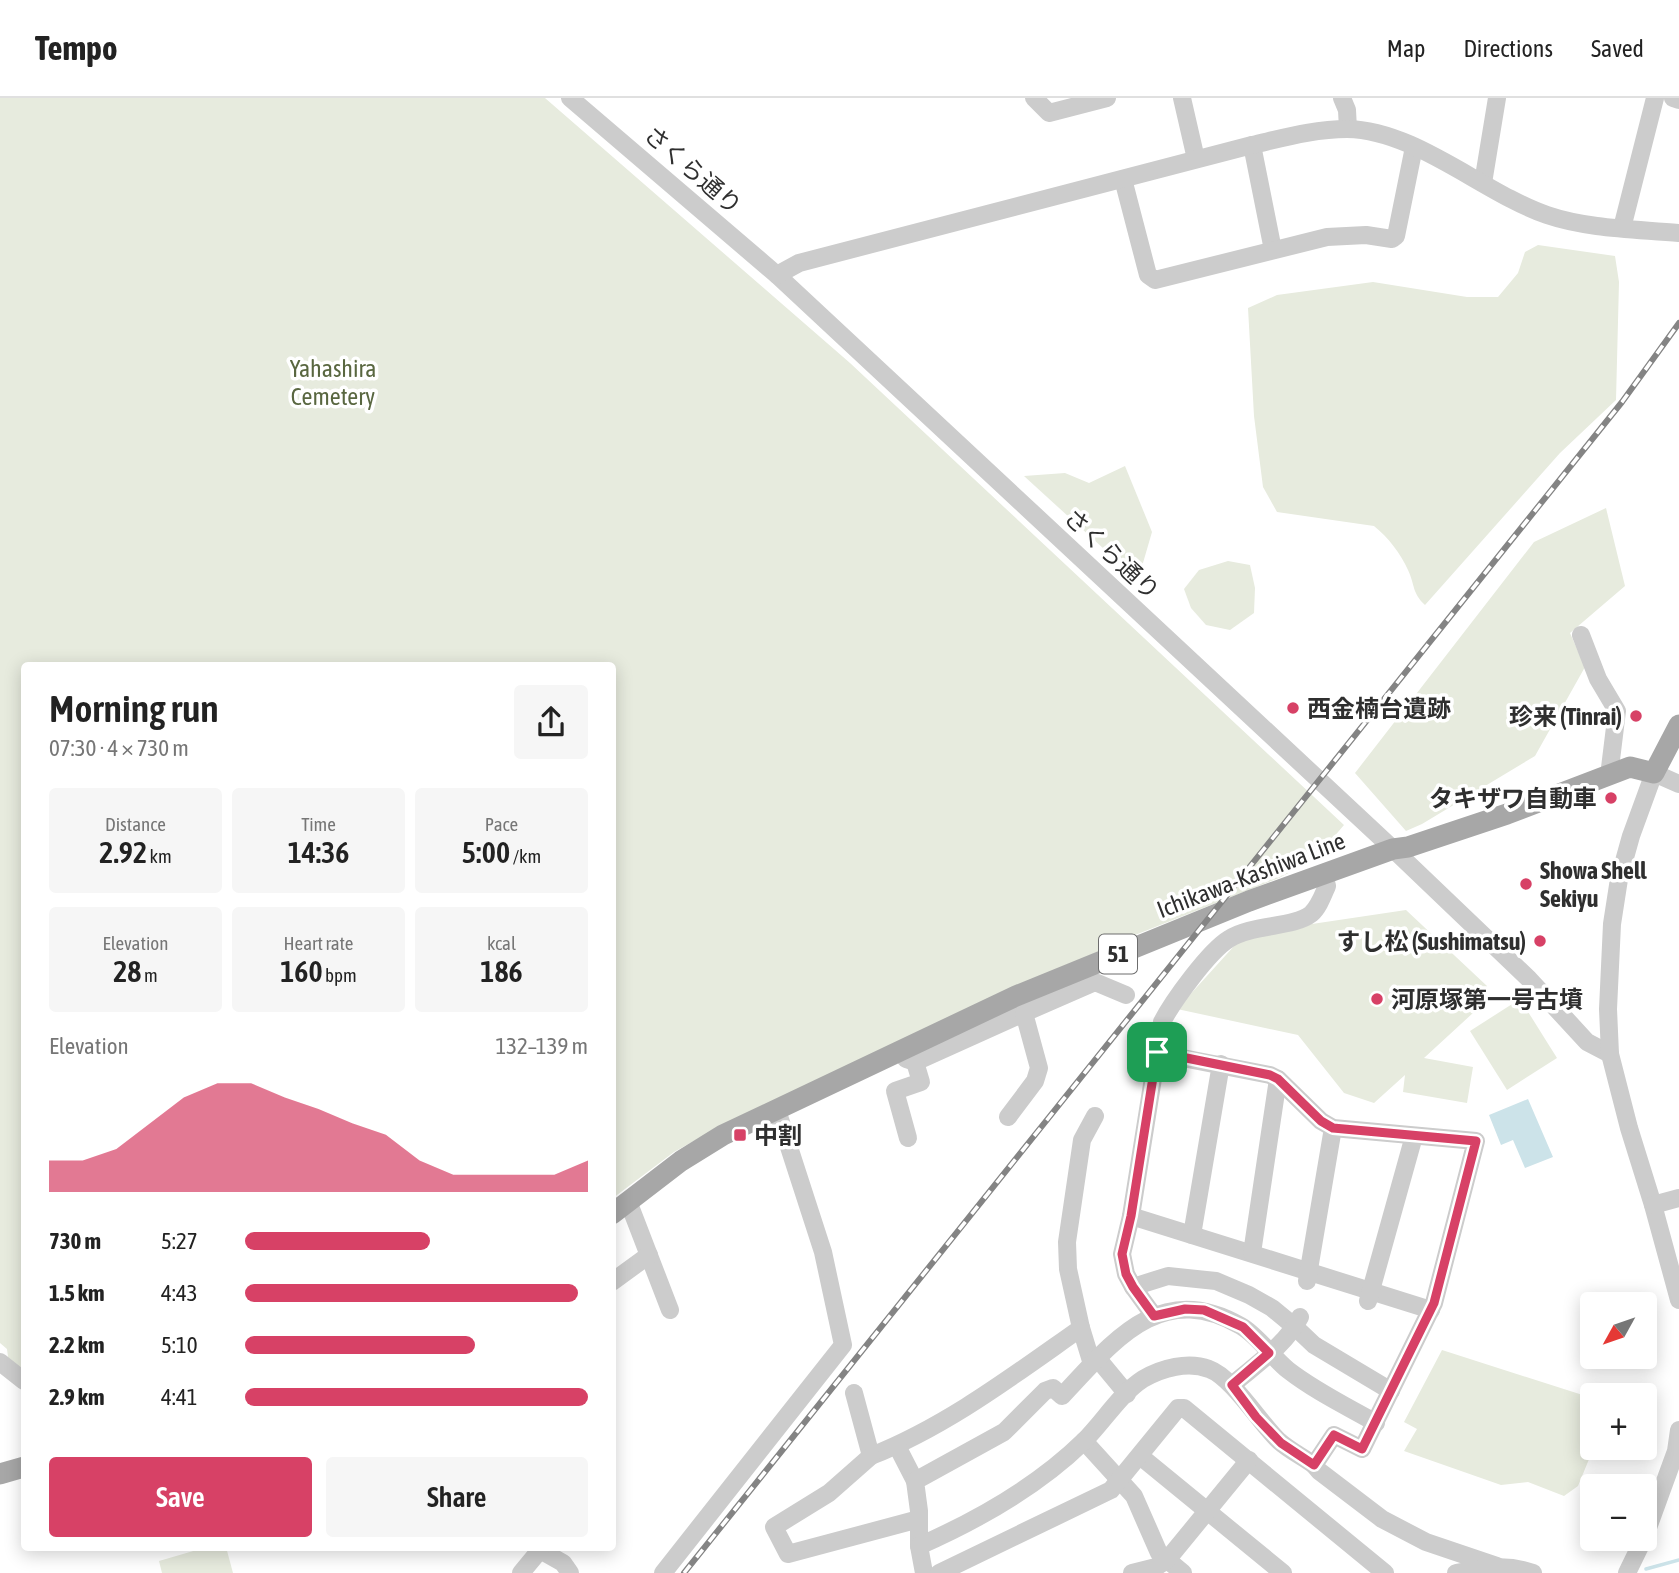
<!DOCTYPE html>
<html lang="en">
<head>
<meta charset="utf-8">
<style>
	body { margin:0; font-family:"Asap Condensed","Noto Sans JP",sans-serif; background:#f6f6f6; color:#222; height:100vh; display:flex; flex-direction:column; font-size:26px; white-space:nowrap }
	* { box-sizing:border-box; margin:0 }
	p { font-size:23px; color:#767676 }
	.icon { flex:none; width:38px; height:38px; fill:none; stroke:currentColor; stroke-width:2; stroke-linecap:round; stroke-linejoin:round }
	.map { position:relative; flex:1; overflow:hidden }
	.panel { position:absolute; left:21px; top:564px; width:595px; height:889px; display:flex; flex-direction:column; background:#fff; border-radius:7px; box-shadow:0 4px 18px #0003 }
	.panel>* { flex:none }
	.needle { width:46px; rotate:230deg }
	.fabs { position:absolute; left:1580px; top:1194px; display:grid; gap:14px }
	.fabs a { display:grid; place-items:center; width:77px; height:77px; border-radius:7px; background:#fff; box-shadow:0 4px 18px #0003; font-size:35px }
	.pin { position:absolute; display:grid; place-items:center; width:60px; height:60px; color:#fff; margin:-30px; border-radius:14px; box-shadow:0 4px 10px #0006 }
	.round { display:grid; place-items:center; flex:none; width:74px; height:74px; border-radius:7px; background:#f6f6f6 }
	.headline { display:flex; align-items:center; justify-content:space-between; height:119px; padding:0 28px }
	h1 { font-size:38px; font-weight:600; line-height:52px }
	.metrics { display:grid; grid-template-columns:repeat(3,1fr); gap:10px; height:119px; padding:7px 28px }
	.metrics div { display:grid; align-content:center; border-radius:7px; background:#f6f6f6; text-align:center }
	.metrics b { font-size:30px; font-weight:600 }
	.metrics small { font-size:19px; font-weight:400 }
	.metrics p { font-size:19px }
	.chart { height:196px; padding:14px 28px }
	.chart p { display:flex; justify-content:space-between }
	.chart svg { width:100%; height:126px; margin-top:7px; fill:#d74166; opacity:.7 }
	.primary-button { display:flex; gap:14px; margin-top:auto; padding:14px 28px }
	.primary-button a { flex:1; height:80px; border-radius:7px; background:#d74166; color:#fff; font-size:28px; font-weight:600; line-height:80px; text-align:center }
	.primary-button a+a { background:#f6f6f6; color:#222 }
	ul { padding:0 28px; list-style:none; font-size:23px }
	li { display:grid; grid-template-columns:112px 84px 1fr; align-items:center; height:52px }
	li i { height:18px; border-radius:9px; background:#d74166 }
	header { display:flex; align-items:center; gap:42px; box-sizing:border-box; height:98px; padding:0 35px; background:#fff; border-bottom:2px solid #e0e0e0 }
	header strong { font-size:33px }
	nav { display:flex; gap:38px; margin-inline-start:auto; font-size:24px }
	.map>svg:first-child { display:block }
	.green { fill:#e7ebde }
	.water { fill:#cce3e9 }
	.lines { fill:none; stroke-linecap:round; stroke-linejoin:round }
	.stream { stroke:#cce3e9; stroke-width:3.5 }
	.minor { stroke:#ccc; stroke-width:18 }
	.major { stroke:#a7a7a7; stroke-width:21 }
	.rail-casing { stroke:#848484; stroke-width:6 }
	.rail { stroke:#fff; stroke-width:3.5; stroke-dasharray:10; stroke-linecap:butt }
	.route-casing { stroke:#fff; stroke-width:14 }
	.route { stroke:#d74166; stroke-width:9 }
	.poi-dot { fill:#d74166; stroke:#fff; stroke-width:2.5 }
	.labels { text-anchor:middle; dominant-baseline:central; stroke-width:7; stroke-linejoin:round; paint-order:stroke }
	.shield { fill:#fff; stroke:#6d6d6d; stroke-width:2 }
	.shield-label { font-size:23px; font-weight:bold; fill:#2f2f2f }
	.street-label { font-size:24px; fill:#2f2f2f; stroke:#fff }
	.park-label { font-size:24px; fill:#596740; stroke:#fff }
	.poi-label { font-size:24px; font-weight:bold; fill:#2f2f2f; stroke:#fff; text-anchor:start }
</style>
</head>
<body>
<header>
<strong>Tempo</strong>
<nav><a>Map</a><a>Directions</a><a>Saved</a></nav>
</header>
<div class="map">
<svg width="1679" height="1475" viewBox="0 0 1679 1475">
	<rect width="100%" height="100%" fill="#fff"/>
	<g class="green">
		<path d="M0,0H545L850,265L1344,727L1315,761L1279,780L1125,841L717,1030L674,1054L613,1100L612,567H24V1277L9,1266L7,1251L0,1245Z"/>
		<path d="M1538,147L1615,158L1619,184L1616,302L1560,355L1425,507C1412,495 1415,487 1408,472C1401,456 1388,439 1374,428L1277,414L1263,389L1254,318L1248,210L1277,197L1373,184L1467,199H1498L1518,175L1525,154Z"/>
		<path d="M1125,368L1152,434L1138,482L1024,378L1065,375L1089,385Z"/>
		<path d="M1606,410L1625,488L1570,535L1585,569L1535,658L1422,726L1406,733L1355,675L1534,444Z"/>
		<path d="M1228,463L1250,467L1255,490L1254,515L1230,532L1206,527L1191,510L1184,491L1199,472Z"/>
		<path d="M1406,812L1487,888L1486,903L1424,960L1473,969L1467,1005L1403,994L1405,977L1374,1005L1344,995L1298,937L1177,911L1245,836Z"/>
		<path d="M1520,901L1557,960L1507,992L1470,933Z"/>
		<path d="M1442,1252L1592,1300L1594,1349L1578,1388L1564,1398L1528,1384L1501,1387L1404,1353L1417,1331L1404,1324Z"/>
		<path d="M207,1449H226L233,1475H162L159,1463Z"/>
	</g>
	<path class="water" d="M1528,1001L1553,1059L1525,1070L1513,1042L1501,1047L1489,1017Z"/>
	<g class="lines">
		<path class="stream" d="M1646,1471L1679,1462"/>
		<g class="minor">
			<path d="M570,0L777,177L1393,751L1529,881L1587,944L1610,956"/>
			<path d="M1034,0L1049,15L1107,0"/>
			<path d="M1182,0L1196,61"/>
			<path d="M1342,0L1347,12L1348,31"/>
			<path d="M1673,0L1679,2"/>
			<path d="M1252,47L1273,152"/>
			<path d="M1123,81L1148,177L1155,182L1327,139L1366,137L1392,141L1396,138L1414,49"/>
			<path d="M1483,85L1497,0"/>
			<path d="M1622,130L1655,0"/>
			<path d="M777,177L799,165L1252,47C1283,40 1315,31 1347,31C1416,32 1483,95 1547,117C1588,131 1636,131 1679,135"/>
			<path d="M1581,537L1598,581L1617,613L1609,678"/>
			<path d="M1679,686L1654,675L1631,738L1619,781L1612,826L1608,911L1610,956L1629,1030L1653,1107L1679,1202"/>
			<path d="M901,954L906,961L915,964L1024,915"/>
			<path d="M1157,955L1270,977L1278,981L1321,1023L1333,1030L1476,1043L1434,1205L1362,1351L1334,1337L1314,1367L1319,1373L1382,1421L1426,1444L1497,1468"/>
			<path d="M1008,1019L1035,983L1039,970L1024,915L1095,884L1126,897"/>
			<path d="M908,1040L895,993L921,984L915,964"/>
			<path d="M628,1103L670,1212"/>
			<path d="M1653,1107L1679,1100"/>
			<path d="M1131,1118L1431,1212"/>
			<path d="M1192,1137L1221,966"/>
			<path d="M1252,1155L1278,981"/>
			<path d="M1307,1183L1333,1030"/>
			<path d="M612,1184L649,1157"/>
			<path d="M1133,1189L1168,1178L1216,1183L1249,1197L1272,1210L1295,1229L1314,1247L1391,1293"/>
			<path d="M1368,1203L1414,1038"/>
			<path d="M1154,1218L1133,1189L1126,1176L1122,1156L1131,1118L1162,924C1173,903 1209,853 1229,841C1252,826 1293,830 1311,816C1319,809 1323,797 1327,788L1324,776"/>
			<path d="M1081,1230L1068,1171L1067,1144L1082,1042L1095,1018"/>
			<path d="M1098,1261L1127,1296"/>
			<path d="M0,1264L24,1283"/>
			<path d="M1232,1287C1255,1267 1286,1247 1300,1219"/>
			<path d="M854,1295L871,1358C947,1328 1014,1277 1081,1230L1092,1266"/>
			<path d="M1084,1343L1134,1398L1159,1455L1183,1475"/>
			<path d="M897,1348L915,1383"/>
			<path d="M871,1358L829,1395L774,1429L788,1456L919,1421"/>
			<path d="M1140,1358L1283,1475"/>
			<path d="M1645,1438L1676,1353L1679,1332"/>
			<path d="M919,1448V1413L915,1383L1004,1334L1045,1293L1053,1290L1062,1298C1113,1244 1160,1181 1241,1228C1257,1237 1273,1260 1288,1272C1315,1293 1346,1308 1376,1325"/>
			<path d="M540,1452L563,1465L570,1475"/>
			<path d="M521,1475L540,1452"/>
			<path d="M663,1475L843,1247L823,1154L777,1012"/>
			<path d="M924,1475L919,1448C978,1422 1038,1388 1084,1343C1104,1323 1120,1296 1143,1281C1162,1270 1188,1263 1209,1271C1232,1279 1260,1325 1279,1343C1289,1352 1303,1359 1314,1367"/>
			<path d="M939,1475L1111,1392L1178,1310H1184L1385,1475"/>
			<path d="M1132,1475L1156,1469L1167,1462L1249,1362"/>
			<path d="M1456,1475C1484,1470 1506,1465 1533,1475"/>
			<path d="M1627,1475L1644,1440"/>
		</g>
		<g class="major">
			<path d="M612,1116L681,1063L723,1037L1016,898L1249,803L1393,751L1408,749L1507,716L1630,669L1654,675L1679,627"/>
			<path d="M0,1376L24,1369"/>
		</g>
		<defs>
			<path id="rail" d="M684,1475L1622,304L1679,225"/>
		</defs>
		<use href="#rail" class="rail-casing"/>
		<use href="#rail" class="rail"/>
	</g>
	<g class="lines">
		<defs>
			<path id="route" d="M1157,954L1270,977L1278,981L1321,1023L1333,1030L1476,1043L1434,1205L1362,1351L1334,1337L1314,1367L1281,1345L1256,1319L1232,1287L1269,1255L1243,1229L1204,1212L1185,1211L1154,1218L1133,1189L1126,1176L1122,1156L1131,1118Z"/>
		</defs>
		<use href="#route" class="route-casing"/>
		<use href="#route" class="route"/>
	</g>
	<g class="poi-dot">
		<circle cx="1293" cy="610" r="7"/>
		<circle cx="1636" cy="618" r="7"/>
		<circle cx="1611" cy="700" r="7"/>
		<circle cx="1526" cy="786" r="7"/>
		<circle cx="1540" cy="843" r="7"/>
		<circle cx="1377" cy="901" r="7"/>
		<rect x="733" y="1030" width="14" height="14" rx="3.5"/>
	</g>
	<g class="labels">
		<rect class="shield" x="1099" y="836.5" width="38" height="39" rx="5"/>
		<g class="shield-label">
			<text x="1118" y="856">51</text>
		</g>
		<g class="street-label">
			<text transform="translate(693 72) rotate(41)">さくら通り</text>
			<text transform="translate(1112 456) rotate(43)">さくら通り</text>
			<text transform="translate(1251 777) rotate(-21)">Ichikawa-Kashiwa Line</text>
		</g>
		<g class="park-label">
			<text x="333" y="270">Yahashira<tspan x="333" dy="28">Cemetery</tspan></text>
		</g>
		<g class="poi-label">
			<text x="1307" y="610">西金楠台遺跡</text>
			<text x="1622" y="618" text-anchor="end">珍来 (Tinrai)</text>
			<text x="1597" y="700" text-anchor="end">タキザワ自動車</text>
			<text x="1540" y="772">Showa Shell<tspan x="1540" dy="28">Sekiyu</tspan></text>
			<text x="1526" y="843" text-anchor="end">すし松 (Sushimatsu)</text>
			<text x="1391" y="901">河原塚第一号古墳</text>
			<text x="754" y="1037">中割</text>
		</g>
	</g>
</svg>
<div class="fabs">
<a><svg class="needle" viewBox="-14 -14 28 28"><path d="M0-13l5 13h-10z" fill="#e53935"/><path d="M0 13l5-13h-10z" fill="#767676"/></svg></a>
<a>+</a>
<a>−</a>
</div>
<div class="pin" style="left:1157px;top:954px;background:#1e9e55"><svg class="icon" aria-label="arrive" viewBox="0 0 24 24"><path d="M6 21V4h12l-3 4 3 4H6"/></svg></div>
<section class="panel">
<div class="headline"><div><h1>Morning run</h1><p>07:30 · 4 × 730 m</p></div><a class="round"><svg class="icon" aria-label="share" viewBox="0 0 24 24"><path d="M12 15V3M7 8l5-5 5 5M5 13v7h14v-7"/></svg></a></div>
<div class="metrics">
<div><p>Distance</p><b>2.92<small> km</small></b></div>
<div><p>Time</p><b>14:36</b></div>
<div><p>Pace</p><b>5:00<small> /km</small></b></div>
</div>
<div class="metrics">
<div><p>Elevation</p><b>28<small> m</small></b></div>
<div><p>Heart rate</p><b>160<small> bpm</small></b></div>
<div><p>kcal</p><b>186</b></div>
</div>
<div class="chart"><p><span>Elevation</span>132–139 m</p>
<svg viewBox="0 0 160 44" preserveAspectRatio="none"><path d="M0 44V33L10 33L20 29L30 20L40 11L50 6L60 6L70 11L80 15L90 20L100 24L110 33L120 38L130 38L140 38L150 38L160 33V44z"/></svg>
</div>
<ul>
<li><b>730 m</b>5:27<i style="width:54%"></i></li>
<li><b>1.5 km</b>4:43<i style="width:97%"></i></li>
<li><b>2.2 km</b>5:10<i style="width:67%"></i></li>
<li><b>2.9 km</b>4:41<i style="width:100%"></i></li>
</ul>
<div class="primary-button"><a>Save</a><a>Share</a></div>
</section>
</div>
</body>
</html>
